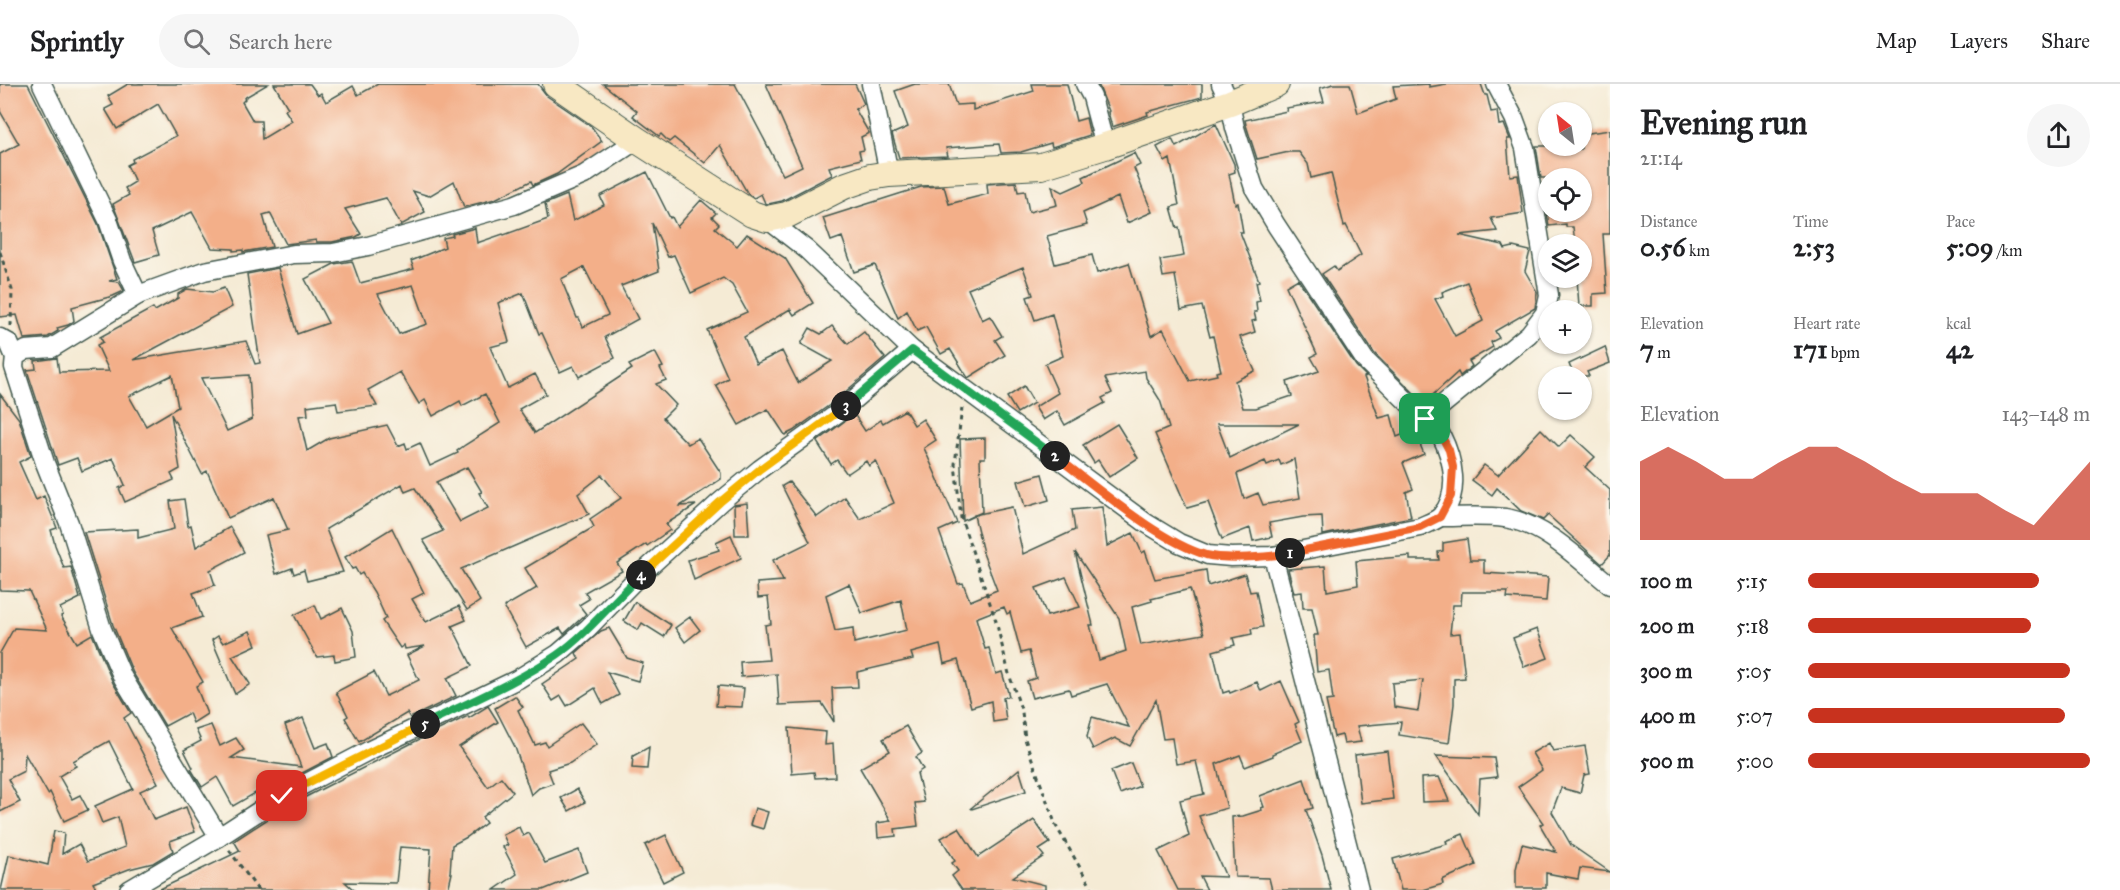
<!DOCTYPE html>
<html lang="en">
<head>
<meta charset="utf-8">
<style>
	body { margin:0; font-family:"IM FELL Great Primer",serif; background:#f6f6f6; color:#202124; height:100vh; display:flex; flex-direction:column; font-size:22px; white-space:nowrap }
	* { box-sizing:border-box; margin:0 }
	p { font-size:20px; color:#757577 }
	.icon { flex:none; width:33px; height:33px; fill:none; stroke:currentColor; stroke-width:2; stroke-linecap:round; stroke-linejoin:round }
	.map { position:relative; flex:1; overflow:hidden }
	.details { display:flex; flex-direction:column; background:#fff; width:510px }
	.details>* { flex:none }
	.needle { width:39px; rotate:330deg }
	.fabs { position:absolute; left:1538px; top:18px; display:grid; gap:12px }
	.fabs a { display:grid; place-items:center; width:54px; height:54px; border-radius:50%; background:#fff; box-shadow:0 2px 4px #0004; font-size:30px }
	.pin { position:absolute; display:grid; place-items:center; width:51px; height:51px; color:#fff; margin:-26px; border-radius:12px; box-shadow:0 3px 9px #0006 }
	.km { position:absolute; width:30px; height:30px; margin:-15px; border-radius:50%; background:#222; color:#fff; font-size:16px; line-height:30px; text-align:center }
	.round { display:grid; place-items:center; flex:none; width:63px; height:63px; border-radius:32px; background:#f6f6f6 }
	.head { display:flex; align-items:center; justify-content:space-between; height:102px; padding:0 30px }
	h1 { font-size:33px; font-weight:800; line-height:45px }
	.stats { display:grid; grid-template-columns:repeat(3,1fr); gap:9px; height:102px; padding:6px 30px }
	.stats div { display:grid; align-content:center }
	.stats b { font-size:26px; font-weight:800 }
	.stats small { font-size:16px; font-weight:400 }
	.stats p { font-size:16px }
	.chart { height:168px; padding:12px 30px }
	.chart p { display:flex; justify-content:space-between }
	.chart svg { width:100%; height:108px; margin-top:6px; fill:#c8321e; opacity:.7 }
	ul { padding:0 30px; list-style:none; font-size:20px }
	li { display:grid; grid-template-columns:96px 72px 1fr; align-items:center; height:45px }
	li i { height:15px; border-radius:8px; background:#c8321e }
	header { display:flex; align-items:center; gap:36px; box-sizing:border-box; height:84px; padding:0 30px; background:#fff; border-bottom:2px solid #e0e0e0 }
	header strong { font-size:28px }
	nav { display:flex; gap:33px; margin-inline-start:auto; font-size:21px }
	.search { width:420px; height:54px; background:#f6f6f6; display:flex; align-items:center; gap:15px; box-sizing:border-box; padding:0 21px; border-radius:33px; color:#757577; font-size:22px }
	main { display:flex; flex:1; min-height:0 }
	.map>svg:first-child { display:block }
	.building { fill:#f3af89; fill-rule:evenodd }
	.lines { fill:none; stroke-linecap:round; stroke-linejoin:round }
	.minor-casing { stroke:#3f574c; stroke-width:21 }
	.secondary-casing { stroke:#3f574c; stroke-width:28 }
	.path { stroke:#3f574c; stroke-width:3; stroke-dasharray:4.5 4.5; stroke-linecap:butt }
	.minor { stroke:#fff; stroke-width:18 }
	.secondary { stroke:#f8e8c3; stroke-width:26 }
	.split-1-casing { stroke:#fff; stroke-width:12 }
	.split-2-casing { stroke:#fff; stroke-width:12 }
	.split-3-casing { stroke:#fff; stroke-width:12 }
	.split-4-casing { stroke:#fff; stroke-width:12 }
	.split-5-casing { stroke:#fff; stroke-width:12 }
	.split-6-casing { stroke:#fff; stroke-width:12 }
	.split-1 { stroke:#f0652b; stroke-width:8 }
	.split-2 { stroke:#f0652b; stroke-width:8 }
	.split-3 { stroke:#22a559; stroke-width:8 }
	.split-4 { stroke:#f5b400; stroke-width:8 }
	.split-5 { stroke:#22a559; stroke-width:8 }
	.split-6 { stroke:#f5b400; stroke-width:8 }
</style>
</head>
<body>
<header>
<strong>Sprintly</strong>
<div class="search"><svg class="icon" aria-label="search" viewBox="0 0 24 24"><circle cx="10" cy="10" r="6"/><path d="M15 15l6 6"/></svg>Search here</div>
<nav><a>Map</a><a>Layers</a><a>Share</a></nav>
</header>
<main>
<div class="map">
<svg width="1610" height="806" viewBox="0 0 1610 806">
	<rect width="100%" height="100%" fill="#fbf7ec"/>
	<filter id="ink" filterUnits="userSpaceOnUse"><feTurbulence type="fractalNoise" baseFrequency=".0167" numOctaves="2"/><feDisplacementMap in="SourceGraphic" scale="12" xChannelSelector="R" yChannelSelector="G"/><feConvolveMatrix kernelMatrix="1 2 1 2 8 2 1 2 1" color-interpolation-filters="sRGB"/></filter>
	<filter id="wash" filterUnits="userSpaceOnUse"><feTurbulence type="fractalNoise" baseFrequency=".008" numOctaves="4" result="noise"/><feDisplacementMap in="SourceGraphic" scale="24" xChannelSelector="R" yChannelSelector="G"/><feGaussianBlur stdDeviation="1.35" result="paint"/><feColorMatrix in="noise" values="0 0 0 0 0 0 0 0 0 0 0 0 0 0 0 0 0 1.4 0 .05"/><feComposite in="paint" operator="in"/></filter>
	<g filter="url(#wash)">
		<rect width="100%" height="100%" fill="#f5ebd5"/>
		<g id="blocks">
			<g class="building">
				<path d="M0,0H28L98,140L117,195L109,197L119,198L124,207L113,212L72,223L74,237L68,241L57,244L58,247L48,253L24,255L17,231L0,233V70L19,60L0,27Z"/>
				<path d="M128,0H268L244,14L245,15L242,18L253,37H261L262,55L292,37L285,26L288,24L274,0H310L318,11L321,9L326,18L353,2L358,11L378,0H538L547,12L591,42L602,57L557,90L533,101L531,97L495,115L464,123L454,97L429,112L413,107L425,128L401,141L386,114L345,125L361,150L356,153L332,158H316V156L286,160L270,129L263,131L272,163L243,168V166L233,167V165L212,164L192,128L152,147L159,171L135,178L113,120L129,111L125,104L135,98L127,81L133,78L132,75L176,52L158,20L117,45L105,25L113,21L108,12Z"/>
				<path d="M603,0H735L783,91L802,82L766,0H855L864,20L855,25L869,49L861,53L864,66L859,67L861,75L829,83L832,91L782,117L768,120L765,119L761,110L754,114L748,110L720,61L705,79L674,54L669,58L661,50L659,52L633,32L637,27Z"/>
				<path d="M915,0H949L956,21L973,20V26L1034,7L1032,0H1067L1076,37L1086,34L1090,51L1052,63L1051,59L1021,68L1001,69L999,60L946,64L948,72L899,74L892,50L908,43L895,7Z"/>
				<path d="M1098,0H1202V13L1147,28L1148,31L1112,43L1108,28L1109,27Z"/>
				<path d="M1333,0H1350L1358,29L1396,15L1393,2L1429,0V3L1446,0H1481L1485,11H1487L1491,28L1497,27L1499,41L1504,40L1510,55H1507L1510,92L1518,91L1523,129L1491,134L1497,147L1459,151L1503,161L1505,165L1513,163L1530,167L1525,187L1537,208L1535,224L1495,247L1499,254L1491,258L1493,263L1469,277L1472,282L1460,292L1458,288L1424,319L1374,269L1322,190L1334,182L1337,187L1361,171L1346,141L1344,142L1331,89L1311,94L1308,80L1299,68H1289L1257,75L1246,41L1245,36L1287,27L1286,24L1324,18L1320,4ZM1467,198L1483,237L1455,252L1435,215L1443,212L1442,208Z"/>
				<path d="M1216,40L1234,80L1235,88L1229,90L1235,120L1238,119L1243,148H1240L1259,197L1256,198L1260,217L1256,218L1257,228H1254L1256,236L1252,237L1255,248L1240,253L1255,287L1235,297L1243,324H1256L1292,312L1287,298L1319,287L1311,273L1317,270L1286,202L1298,195L1356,282L1366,292L1364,293L1379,334L1391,331L1397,353L1414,346L1424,370L1403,379L1413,405L1406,408L1411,433L1323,451L1322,432L1303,433L1269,439L1272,453L1253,457L1250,444L1222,455L1208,418L1187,424L1155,350L1169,344L1160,316L1146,294L1145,287L1105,294L1112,309L1102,314L1105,319L1065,341L1057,327L1043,336L1035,323L1058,309L1045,280L1063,272L1052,230L1035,236L1027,213L1033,211L1023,183L968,205L982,236L990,232L1002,252L995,256L1005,271L968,294L950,265L941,270L926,243L917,247L907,227L898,234L875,181L854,188L842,153L831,157L823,134L921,103L944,102L949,120L988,110L987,100L1016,98L1018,108L1025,107L1029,128L1057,121L1052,102L1063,108L1085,98L1083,93L1134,69L1140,81L1134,84L1152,128L1127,139L1118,113L1083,129L1087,141L1047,152L1055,180L1092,171L1097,189L1129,179L1151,252L1163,245L1190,297L1217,291L1216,288L1221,287L1213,252L1210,253L1202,222L1181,226L1175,191L1163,193L1160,176L1184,172L1179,143L1177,144L1171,123L1179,121L1170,75L1165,78L1157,63L1172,55L1176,63ZM1217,340H1299L1230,374ZM1294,375L1300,414L1263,421L1258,409L1244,415L1237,390L1265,377L1267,381L1279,376L1281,381Z"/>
				<path d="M1610,46V150H1603L1607,209L1593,210V222H1579L1577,194H1581V160H1575L1573,143H1566V140L1549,142L1547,128H1581V94H1541L1536,62H1555V67L1581,65V50Z"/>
				<path d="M647,88L670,134L672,133L677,143L701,116L716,129L712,133L719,140L715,144L737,162L747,150L785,174L813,219L794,231L790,225L744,253L756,280L782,267L798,299L832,277L801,260L810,244L821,250L832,242L848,260L864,248L885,274L831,320L793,347L785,351L768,325L739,341L716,301L728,294L707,246L747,228L732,201L723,194L691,209L674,171L668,173L652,139L659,187L621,202L638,235L605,253L615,274L579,293L573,282L560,288L542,249L539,250L523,209L498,219L509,258L490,263L508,304L535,290L546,310L519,325L535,349L632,285L629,281L655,268L663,283L660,284L666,296L656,300L676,321L663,334L688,360L698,354L721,389V395L680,422L696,421L666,440L670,446L647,462L646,460L617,479L622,487L585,508L589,515L579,521L586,530L564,550L560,544L526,563L504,523L537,504L525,484L594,443L590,435L621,414L602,391L578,410L589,430L461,485L480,517L467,526L423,456L443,447L415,404L405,408L402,400L326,445L343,488L307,497L304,486L294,490L292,484L276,490L266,451L288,446L274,413L228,434L207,387L202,390L171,330L180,385L171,390L174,396L125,418L119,404L125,401L113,374L82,387L77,374L58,381L27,286L36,285L35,277L57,274L59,288L109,287L97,261L103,258L100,253L153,224L155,227L178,214V210L187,205L213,208L224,204L232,223L133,276L246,257L255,280L260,279L247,190L278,184L297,250L328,239L305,195L334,180L352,177L360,199L414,185L411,177L445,163L443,154L453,152L452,150L475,144L477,159L503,150L504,151L548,135L545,120L567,111L573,137L604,121L600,112ZM584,183L608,231L583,243L579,234H577L561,195ZM413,201L427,240L399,250L378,210ZM400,288L419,320L425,316L433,332L460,317L462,322L485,310L500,339L465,361L457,367L458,369L430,382L420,359L407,365L405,359L398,362L387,341L329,354L307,367L299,332L308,331L307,322L336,318L338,327L377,322L368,306ZM172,291L178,323L146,342L129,312ZM249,291L252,335L227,347L201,294ZM467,383L482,408L479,409L488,424L460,438L436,398Z"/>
				<path d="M1605,263L1610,279L1587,288L1589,292H1574L1569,280Z"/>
				<path d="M1024,302L1034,319L1017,329L1007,313Z"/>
				<path d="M0,310L19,335L31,372L19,378L36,416L44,412L57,444L51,446L55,461L64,484L71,483L80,514L60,524L63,531L61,532L77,559L92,550L113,599L131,629L124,634L158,699L140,707L154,736L186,723L195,748L170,757L173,767L153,779L129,785L93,799L97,806H1L9,771L48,781L54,747L64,749L62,770L79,760L88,777L125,763L118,733L102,739L95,722L133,705L109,657L73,677L76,682L59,692L72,715L80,711L88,726L64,737L50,708L48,710L25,670L24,687L8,695L20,718L0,728V569L14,544L47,546L29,507L0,506Z"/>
				<path d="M905,326L914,341L923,335L936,356L924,364L957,439L939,447L958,500L963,499L970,517L997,506L983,469L974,431L1012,423L1023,470L1075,446L1072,426L1102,423L1107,462L1133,449L1142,469L1145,467L1155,495L1206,486L1208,502L1245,490L1250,508L1256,507L1263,543L1251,545L1252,550L1233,554L1235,561L1213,567L1223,609L1229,607L1230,609L1257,598L1261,607L1281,597L1299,638L1295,640L1302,657L1272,670L1273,672L1245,683L1240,671L1216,680L1227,724L1199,732L1226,793L1200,792L1207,806H1178L1158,767L1189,752L1180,716L1204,710L1196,677L1176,680L1172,654L1163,655L1156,616L1130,662L1115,654L1093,665L1087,653L1092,633L1129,643L1107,600L1071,611L1069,605L1032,614L1027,597L1036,594L1029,567L1021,569L1010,528L1007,530L1004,523L976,534L985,565L989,564L996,590L1002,588L1009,612L1003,614L1006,636L993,638L991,617L971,623L958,576L944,580L940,561L911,569L913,575L857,588L858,603L832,604L834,638L822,619L779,621L777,590L741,593L740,578L769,576L765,541L771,540L768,513L758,514L757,499L783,497L773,476L810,458L782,402L789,398L817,433L845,413L860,435L894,419L876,377L869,382L866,377L847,390L837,376L831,380L817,358L854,330L865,347L881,336L883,339ZM1075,468L1119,534L1126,567L1099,576L1090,541H1093ZM1066,493L1080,523L1047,532L1036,504ZM849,500L862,529L901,516L907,546L854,559L853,544L835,547L826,511ZM1190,505L1204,550L1141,561L1132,523L1152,517L1151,515Z"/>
				<path d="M1117,340L1138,374L1109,393L1098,376L1094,379L1083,361Z"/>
				<path d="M1541,345L1559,363L1571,351L1595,373L1585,383L1610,406V471L1602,480L1548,431L1543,436L1521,427L1497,404L1492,411L1472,396L1484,381L1498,391Z"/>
				<path d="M985,354V374H980L982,428L963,437L960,355Z"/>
				<path d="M1042,390L1049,416L1025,423L1018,397Z"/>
				<path d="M184,415L188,442L191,441L196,463L230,443L244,468L210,486L215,501L193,509L202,533L172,544L203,598L196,602L207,630L193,639L189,629L165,642L133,589L113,541L84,448L138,445V454L174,445L170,417Z"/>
				<path d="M747,419L749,451H735L734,421Z"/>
				<path d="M392,444L424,509L412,515L426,538L459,522L466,536L452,542L472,582L447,594L456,612L410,634L407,629L359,658L345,634L348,632L336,608L374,588L386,612L419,596L407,571L425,562L405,565L404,561L400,564L382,537L386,534L374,508L362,489L359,491L355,484L352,485L345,473Z"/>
				<path d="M731,451L741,474L694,496L688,476L719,466L716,458Z"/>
				<path d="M1467,455L1470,476H1484V489L1548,493L1546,517L1507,514L1508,508H1462L1461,521H1453L1450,550L1460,549L1465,594L1454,595V620L1449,659L1399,651L1401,638L1357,642L1361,658L1344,660L1342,651L1334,653L1326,617L1333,616L1329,586L1317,588L1314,551H1318L1312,524H1303L1302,508L1294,509L1288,485L1325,482L1327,507L1358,501L1356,477L1410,472V476H1439L1438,468L1443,467V459ZM1423,596L1418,627L1394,623L1392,599Z"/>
				<path d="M635,518L671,541L664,553L642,539L638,546L624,537Z"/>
				<path d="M315,521L321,535L342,524L353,547L356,573L335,577L334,571L317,573L294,531Z"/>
				<path d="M690,533L700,546L685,558L675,544Z"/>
				<path d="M609,544L627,574L643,579L638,597L607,588L619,611L603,620L595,604L567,622L561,612L553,617L542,600L579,575L576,569L601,547Z"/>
				<path d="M1537,545L1548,574L1524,583L1513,554Z"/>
				<path d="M250,547L256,561L232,572L250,600L235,610L212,556L218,552L223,559Z"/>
				<path d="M718,602L744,604L742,623L716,622Z"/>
				<path d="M515,612L523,623L518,626L535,661L545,658L547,662L581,639L597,660L570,679L548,686L553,699L539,704L531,711L515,663L495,624Z"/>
				<path d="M488,622L498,638L459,663L488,703L501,693L513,708L482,733L486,739L467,753L452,761L450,789H452L448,806H428L431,765L400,763L396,799L345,798L354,806H158L240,767L234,757L288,722L422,654L468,632L469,634Z"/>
				<path d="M303,634L315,664L328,659L333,673L279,701H269L233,722L217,693L202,703L191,685L193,684L184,666L201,657L196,646L211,641L220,662L236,654L244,666L231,674L301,683L285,641Z"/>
				<path d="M906,642L922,669L916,673L923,685L917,689L924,718L915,719L918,742L895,745L896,752L878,754L877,739L891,737L860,684L890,667L883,655Z"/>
				<path d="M789,644L826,648L825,661L833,660L835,693L815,694L814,688L792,690Z"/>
				<path d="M1549,659L1553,667L1585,662L1590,690L1584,691L1580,709L1561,704L1552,728L1571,761L1610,788L1580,784L1578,795L1546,789V804H1516V785L1522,760L1556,768L1540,741L1543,739L1518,703L1542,686L1532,669Z"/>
				<path d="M649,663L647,685L632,684L633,672Z"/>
				<path d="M1387,667L1393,715L1361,719L1355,671Z"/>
				<path d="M1436,672L1494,674L1497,693L1480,695L1478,730Z"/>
				<path d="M1131,679L1140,702L1120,710L1111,687Z"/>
				<path d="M1019,685L1026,707L972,725L971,724Z"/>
				<path d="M1439,693L1449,717L1422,718L1421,694Z"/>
				<path d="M1304,695L1313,724L1306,726L1322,771L1331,806H1272L1269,794L1235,793L1232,733L1243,732L1262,726L1261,724L1264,723L1260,712Z"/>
				<path d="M577,705L585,718L569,727L561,714Z"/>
				<path d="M755,724L768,728L763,745L750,741Z"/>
				<path d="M1034,736L1050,759L1039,766L1044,772L1013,793L1045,801V806H962L952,792L958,787L952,779L955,777L941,754L959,744L978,773Z"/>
				<path d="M519,743L523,752L529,749L545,779L579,766L587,788L543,806H494L517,790L503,763L508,761L503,751Z"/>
				<path d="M1463,750L1476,781L1442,796L1443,800L1423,806H1401L1393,775L1447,760L1446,757Z"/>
				<path d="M666,751L683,788L663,798L645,761Z"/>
			</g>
		</g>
	</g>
	<g filter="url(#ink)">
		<use href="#blocks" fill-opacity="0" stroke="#3f574c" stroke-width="1.5"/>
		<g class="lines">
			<defs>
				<g id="minor">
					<path d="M42,0L108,136L122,177L138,211"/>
					<path d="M871,0L889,90"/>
					<path d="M1085,0L1092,13L1105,62"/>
					<path d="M767,135L807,166L912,266L1146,439L1179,459L1208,471L1231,473L1273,472L1420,443C1426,440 1436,437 1441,432C1461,409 1453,375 1441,351L1365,276L1276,141L1254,104L1235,44L1230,19L1221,0"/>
					<path d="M0,254L9,259L15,273"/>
					<path d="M1425,335L1529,250L1545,229L1549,211L1525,64L1514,34L1496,0"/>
					<path d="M1440,433C1461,433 1484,431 1505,434C1547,441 1579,476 1610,501"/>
					<path d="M1273,472L1359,806"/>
					<path d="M219,753L123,594L102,545L69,439L45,379L14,283L15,273L26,266L52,264L138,211L204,187L294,170L333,169L368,162L514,121L584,91L637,56"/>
					<path d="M129,806L219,753L282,712L370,666L518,595L558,570L588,544L639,492L720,418L760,385L838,329L912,266"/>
				</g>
				<path id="secondary" d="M556,0L637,56L752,130L767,135L787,131L844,102L870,93L889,90L1041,82L1105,62L1230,19L1276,0"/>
			</defs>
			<use href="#minor" class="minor-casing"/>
			<use href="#secondary" class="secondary-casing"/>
			<g class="path">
				<path d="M0,168L12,206L11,242"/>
				<path d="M962,324L955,380L961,434L996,537L1009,590L1022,628L1025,655L1034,681L1056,742L1093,806"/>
				<path d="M229,766L258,806"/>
			</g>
			<use href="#minor" class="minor"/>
			<use href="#secondary" class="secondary"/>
		</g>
	</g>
	<g class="lines" filter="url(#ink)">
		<defs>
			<path id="split-1" d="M1290,469L1420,443L1440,433L1451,412L1453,383L1449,366L1441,351L1425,335"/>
			<path id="split-2" d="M1055,372C1096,402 1158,457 1206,471C1226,476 1269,473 1290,469"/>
			<path id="split-3" d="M846,322L912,266L1055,372"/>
			<path id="split-4" d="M641,491L720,418L760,385L846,322"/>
			<path id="split-5" d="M425,640C469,618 516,599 557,571C588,549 613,517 641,491"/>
			<path id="split-6" d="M282,712L425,640"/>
		</defs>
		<use href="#split-1" class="split-1-casing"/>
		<use href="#split-2" class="split-2-casing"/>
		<use href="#split-3" class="split-3-casing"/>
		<use href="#split-4" class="split-4-casing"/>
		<use href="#split-5" class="split-5-casing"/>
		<use href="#split-6" class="split-6-casing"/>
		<use href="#split-1" class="split-1"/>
		<use href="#split-2" class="split-2"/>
		<use href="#split-3" class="split-3"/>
		<use href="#split-4" class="split-4"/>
		<use href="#split-5" class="split-5"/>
		<use href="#split-6" class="split-6"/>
	</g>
</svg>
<div class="fabs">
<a><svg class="needle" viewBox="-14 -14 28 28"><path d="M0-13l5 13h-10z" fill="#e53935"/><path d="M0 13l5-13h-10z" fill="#757577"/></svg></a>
<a><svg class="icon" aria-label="locate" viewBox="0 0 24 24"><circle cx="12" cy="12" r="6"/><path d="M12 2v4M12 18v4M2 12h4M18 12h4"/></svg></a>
<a><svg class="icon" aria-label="layers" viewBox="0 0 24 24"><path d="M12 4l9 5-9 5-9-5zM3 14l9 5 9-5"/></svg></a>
<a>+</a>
<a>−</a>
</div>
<div class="pin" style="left:1425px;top:335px;background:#1e9e55"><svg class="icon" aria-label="arrive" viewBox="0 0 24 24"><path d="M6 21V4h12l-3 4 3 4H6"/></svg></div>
<div class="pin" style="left:282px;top:712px;background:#d93025"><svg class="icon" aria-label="check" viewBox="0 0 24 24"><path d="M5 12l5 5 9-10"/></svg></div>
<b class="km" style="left:1290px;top:469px">1</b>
<b class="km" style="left:1055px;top:372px">2</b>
<b class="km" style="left:846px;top:322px">3</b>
<b class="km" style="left:641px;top:491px">4</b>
<b class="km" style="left:425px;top:640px">5</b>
</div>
<section class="details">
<div class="head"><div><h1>Evening run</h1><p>21:14</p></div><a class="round"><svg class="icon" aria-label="share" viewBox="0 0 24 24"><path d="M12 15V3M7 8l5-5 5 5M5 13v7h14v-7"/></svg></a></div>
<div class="stats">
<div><p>Distance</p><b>0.56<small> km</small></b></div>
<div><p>Time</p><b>2:53</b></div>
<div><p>Pace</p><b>5:09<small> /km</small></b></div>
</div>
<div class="stats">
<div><p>Elevation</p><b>7<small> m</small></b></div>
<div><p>Heart rate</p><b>171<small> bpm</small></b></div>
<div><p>kcal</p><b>42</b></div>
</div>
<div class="chart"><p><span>Elevation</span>143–148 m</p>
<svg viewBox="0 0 160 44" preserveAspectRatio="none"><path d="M0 44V12L10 6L20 12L30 19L40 19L50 12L60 6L70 6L80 12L90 19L100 25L110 25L120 25L130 32L140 38L150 25L160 12V44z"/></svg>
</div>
<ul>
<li><b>100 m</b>5:15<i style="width:82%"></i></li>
<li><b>200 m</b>5:18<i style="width:79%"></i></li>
<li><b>300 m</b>5:05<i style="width:93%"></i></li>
<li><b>400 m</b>5:07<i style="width:91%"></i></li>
<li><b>500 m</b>5:00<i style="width:100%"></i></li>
</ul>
</section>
</main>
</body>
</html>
